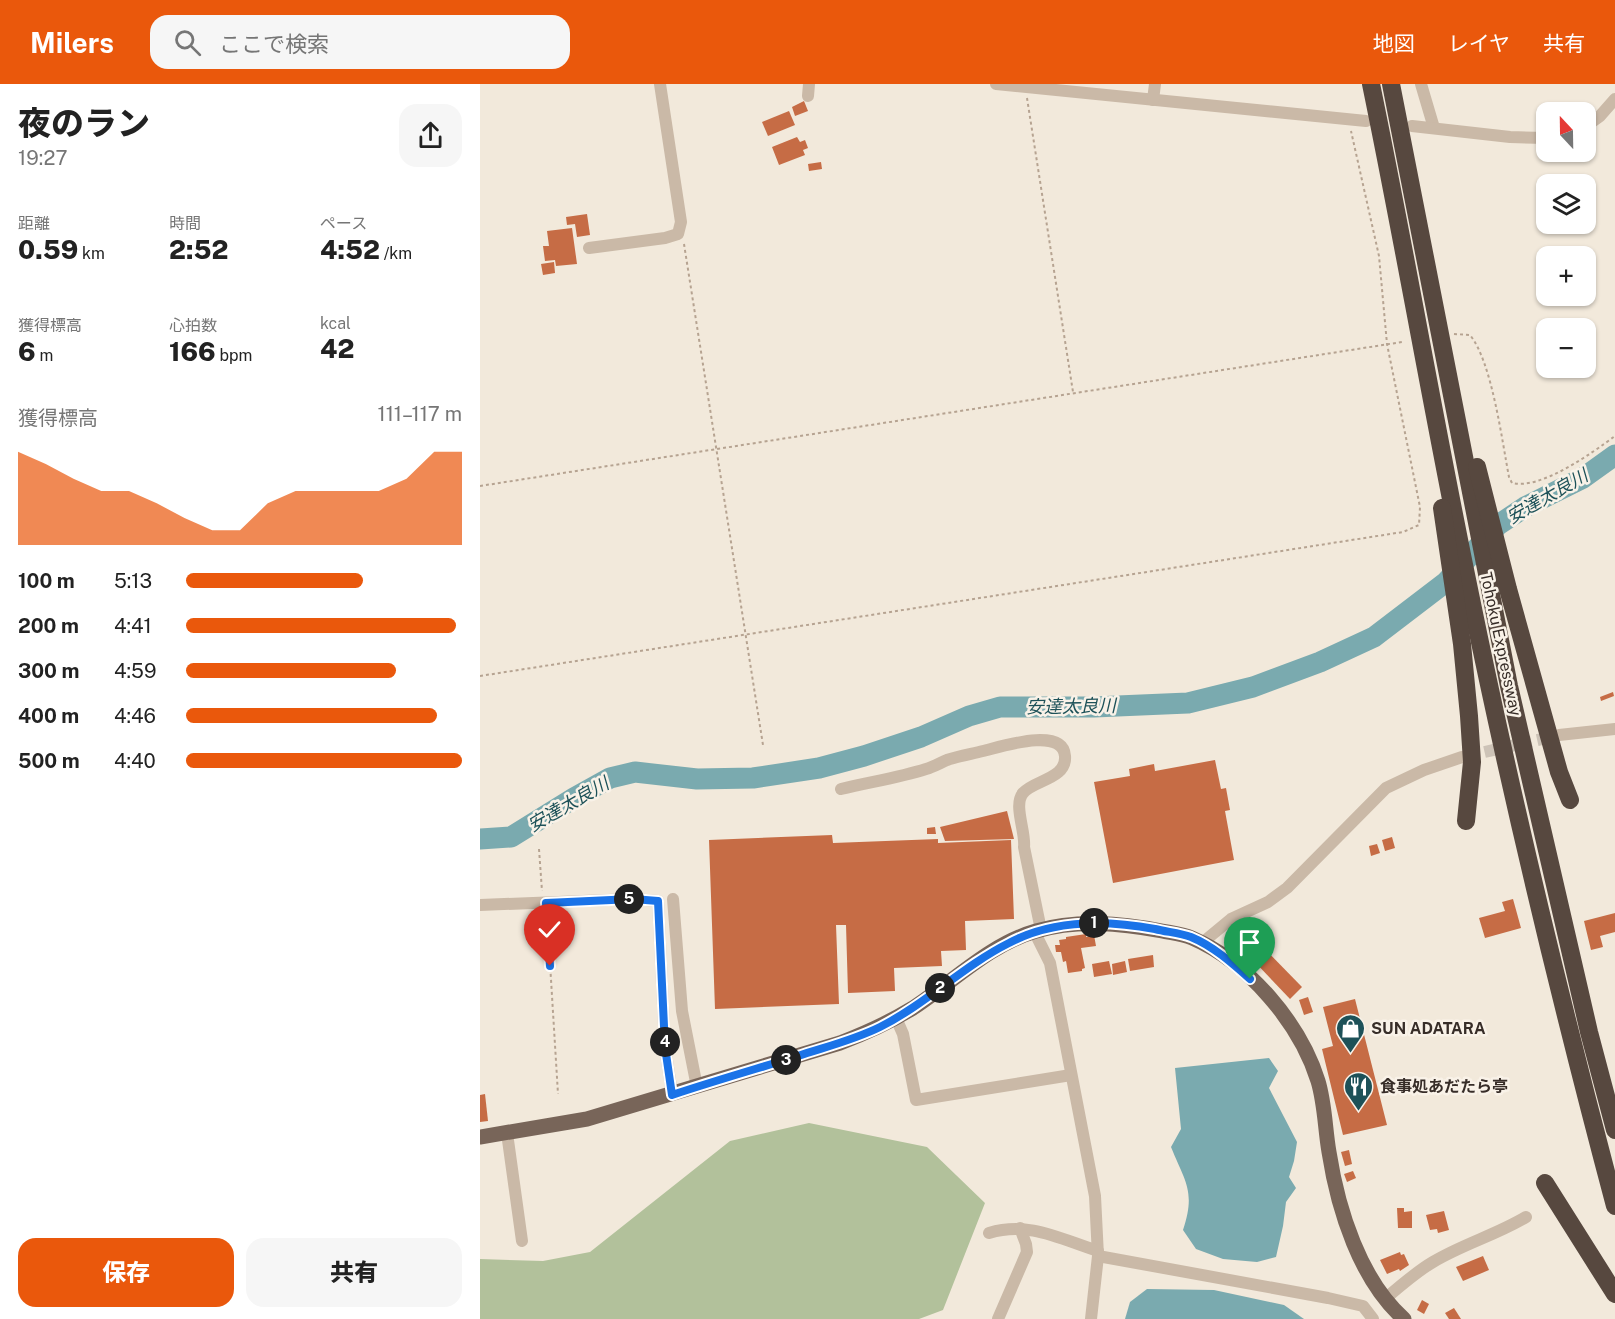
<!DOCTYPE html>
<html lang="ja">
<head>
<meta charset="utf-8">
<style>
	body { margin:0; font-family:"Public Sans","Noto Sans JP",sans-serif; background:#f6f6f6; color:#222; height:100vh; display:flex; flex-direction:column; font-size:22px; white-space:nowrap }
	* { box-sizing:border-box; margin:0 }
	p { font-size:20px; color:#767676 }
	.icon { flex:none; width:33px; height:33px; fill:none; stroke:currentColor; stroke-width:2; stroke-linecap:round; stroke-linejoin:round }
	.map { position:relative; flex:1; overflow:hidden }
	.side { display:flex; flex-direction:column; background:#fff; width:480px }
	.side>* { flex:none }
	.needle { width:39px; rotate:338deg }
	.fabs { position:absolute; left:1056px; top:18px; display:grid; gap:12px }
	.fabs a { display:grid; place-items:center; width:60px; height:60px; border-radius:12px; background:#fff; box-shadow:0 2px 4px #0004; font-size:30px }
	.pin { position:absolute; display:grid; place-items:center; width:51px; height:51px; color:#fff; margin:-62px -26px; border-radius:50% 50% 50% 0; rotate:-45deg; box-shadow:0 0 6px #0007 }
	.pin .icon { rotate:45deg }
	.km { position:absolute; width:30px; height:30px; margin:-15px; border-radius:50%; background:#222; color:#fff; font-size:16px; line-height:30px; text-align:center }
	.round { display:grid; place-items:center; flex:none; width:63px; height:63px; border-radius:18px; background:#f6f6f6 }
	.overview { display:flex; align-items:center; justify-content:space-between; height:102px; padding:0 18px }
	h1 { font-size:33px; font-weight:800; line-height:45px }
	.figures { display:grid; grid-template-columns:repeat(3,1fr); gap:9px; height:102px; padding:6px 18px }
	.figures div { display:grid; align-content:center }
	.figures b { font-size:26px; font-weight:800 }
	.figures small { font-size:16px; font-weight:400 }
	.figures p { font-size:16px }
	.chart { height:168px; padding:12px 18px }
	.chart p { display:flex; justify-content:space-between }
	.chart svg { width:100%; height:108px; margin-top:6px; fill:#ea580c; opacity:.7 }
	.cta { display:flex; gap:12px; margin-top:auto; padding:12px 18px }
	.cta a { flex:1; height:69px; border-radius:18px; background:#ea580c; color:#fff; font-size:24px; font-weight:800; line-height:69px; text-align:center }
	.cta a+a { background:#f6f6f6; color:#222 }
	ul { padding:0 18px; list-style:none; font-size:20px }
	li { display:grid; grid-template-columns:96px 72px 1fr; align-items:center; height:45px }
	li i { height:15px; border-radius:8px; background:#ea580c }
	header { display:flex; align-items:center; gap:36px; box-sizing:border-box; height:84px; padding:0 30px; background:#ea580c; color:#fff }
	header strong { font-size:28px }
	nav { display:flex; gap:33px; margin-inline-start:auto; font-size:21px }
	.search { width:420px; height:54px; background:#f6f6f6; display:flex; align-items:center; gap:15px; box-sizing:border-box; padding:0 21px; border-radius:18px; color:#767676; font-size:22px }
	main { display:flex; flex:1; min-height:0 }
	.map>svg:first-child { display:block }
	.green { fill:#b2c19b }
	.water { fill:#7aaaaf }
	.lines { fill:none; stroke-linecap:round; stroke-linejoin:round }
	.river { stroke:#7aaaaf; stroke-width:21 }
	.building { fill:#c66c45 }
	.minor-tunnel { stroke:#cdc3b7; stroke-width:12; stroke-dasharray:12 6; stroke-linecap:butt }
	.path { stroke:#b6a391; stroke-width:2; stroke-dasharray:3 3; stroke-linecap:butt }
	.minor { stroke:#cab9a7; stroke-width:12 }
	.major { stroke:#786559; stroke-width:15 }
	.highway { stroke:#57483f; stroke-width:18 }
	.route-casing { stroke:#fff; stroke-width:12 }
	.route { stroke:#1a73e8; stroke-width:8 }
	.labels { text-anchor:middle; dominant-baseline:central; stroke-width:5; stroke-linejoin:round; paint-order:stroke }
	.street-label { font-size:16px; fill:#372d28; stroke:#f9f2e8 }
	.poi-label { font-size:16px; font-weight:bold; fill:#372d28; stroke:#f9f2e8; text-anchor:start }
	.water-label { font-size:18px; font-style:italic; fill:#1d5158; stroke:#f9f2e8 }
</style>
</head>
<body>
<header>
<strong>Milers</strong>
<div class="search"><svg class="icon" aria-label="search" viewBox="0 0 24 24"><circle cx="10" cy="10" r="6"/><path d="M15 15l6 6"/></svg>ここで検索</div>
<nav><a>地図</a><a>レイヤ</a><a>共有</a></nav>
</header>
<main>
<section class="side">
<div class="overview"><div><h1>夜のラン</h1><p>19:27</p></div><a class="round"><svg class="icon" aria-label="share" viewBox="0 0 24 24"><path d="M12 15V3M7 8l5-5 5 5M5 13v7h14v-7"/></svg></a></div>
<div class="figures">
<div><p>距離</p><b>0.59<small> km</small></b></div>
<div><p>時間</p><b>2:52</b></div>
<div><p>ペース</p><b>4:52<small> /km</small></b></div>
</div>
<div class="figures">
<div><p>獲得標高</p><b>6<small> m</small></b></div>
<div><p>心拍数</p><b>166<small> bpm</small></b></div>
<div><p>kcal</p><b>42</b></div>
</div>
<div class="chart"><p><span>獲得標高</span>111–117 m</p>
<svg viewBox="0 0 160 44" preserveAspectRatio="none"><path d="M0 44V6L10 11L20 17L30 22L40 22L50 27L60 33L70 38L80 38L90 27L100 22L110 22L120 22L130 22L140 17L150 6L160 6V44z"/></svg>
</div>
<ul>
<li><b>100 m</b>5:13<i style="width:64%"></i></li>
<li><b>200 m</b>4:41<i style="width:98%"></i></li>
<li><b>300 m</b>4:59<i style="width:76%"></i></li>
<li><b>400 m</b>4:46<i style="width:91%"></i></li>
<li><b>500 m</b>4:40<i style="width:100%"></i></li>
</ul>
<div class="cta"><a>保存</a><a>共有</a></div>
</section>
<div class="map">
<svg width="1135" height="1235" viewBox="0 0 1135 1235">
	<rect width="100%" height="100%" fill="#f2e9db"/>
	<path class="green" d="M329,1039L447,1063L505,1119L463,1226L439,1235H0V1175L63,1177L110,1168L250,1057Z"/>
	<g class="water">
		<path d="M789,974L798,987L789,1004L817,1058L814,1077L809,1093L816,1104L806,1118L803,1142L796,1173L777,1178L743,1175L716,1165L703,1146C716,1107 705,1098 691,1063L701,1045L695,984Z"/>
		<path d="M667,1205L734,1206L804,1221L824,1235H645L650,1218Z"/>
	</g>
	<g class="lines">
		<path class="river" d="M0,755L31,753L94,714L130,694L155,688L217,695L273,694L339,684L384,672L441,653L489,632L520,623H614L708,619L773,603L840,578L894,553L966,498L1018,441L1045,423L1103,394L1135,371"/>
	</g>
	<g class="building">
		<path d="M324,17L328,27L315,32L312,23Z"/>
		<path d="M309,27L315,41L288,52L282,38Z"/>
		<path d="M317,53L320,58L325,56L328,64L323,66L325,71L299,81L292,63Z"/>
		<path d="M341,78L342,85L329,87L328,80Z"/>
		<path d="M107,130L110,151L97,153L95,140L87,141L86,133Z"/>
		<path d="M92,144L97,180L76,182L75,176L65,177L63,162H69L67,147Z"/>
		<path d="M74,178L75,189L63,191L61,180Z"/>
		<path d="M1133,608L1134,612L1121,617L1120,613Z"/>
		<path d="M735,676L741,705L746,704L750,726L745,727L754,776L633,799L614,698L650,692L649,685L674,680L675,687Z"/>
		<path d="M527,727L534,755L465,757L460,743Z"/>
		<path d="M455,743L456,750H447V744Z"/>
		<path d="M352,751L353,759L458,755V759L531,756L534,835L485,837L486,866L461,867L462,882L414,884L415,907L368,909L366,841H356L359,920L235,925L229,756Z"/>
		<path d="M912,753L915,764L905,767L902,756Z"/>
		<path d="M897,760L900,769L891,772L889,762Z"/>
		<path d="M1033,815L1041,844L1005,854L999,834L1025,827L1022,818Z"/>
		<path d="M1135,829V848L1120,852L1123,863L1111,866L1104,837Z"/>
		<path d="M606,850V853L614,851L616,862L601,864L605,884L602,885V887L588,889L586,877L583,878L581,868H576L575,861H580L579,856L586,855V853Z"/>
		<path d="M783,863L822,903L810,915L771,874Z"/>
		<path d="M673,871L674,883L650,887L648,875Z"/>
		<path d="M629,877L632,890L614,893L612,880Z"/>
		<path d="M645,877L647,888L633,891L632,880Z"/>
		<path d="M828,913L833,928L824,931L819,916Z"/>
		<path d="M875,915L907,1041L863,1051L842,965L853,962L843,923Z"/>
		<path d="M5,1010L8,1037L0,1038V1011Z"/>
		<path d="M869,1066L872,1080L865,1082L861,1068Z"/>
		<path d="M873,1087L876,1094L867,1098L864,1090Z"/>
		<path d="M917,1124H924V1128L932,1127V1144H918Z"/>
		<path d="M964,1127L969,1146L958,1149L957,1145L950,1146L946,1131Z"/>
		<path d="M920,1168L921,1171L924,1170L929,1181L920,1187L919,1185L907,1190L900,1176Z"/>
		<path d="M1003,1172L1009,1186L983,1197L976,1183Z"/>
		<path d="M942,1216L949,1220L944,1230L937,1226Z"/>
		<path d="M974,1224L981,1235H969L965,1229Z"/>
	</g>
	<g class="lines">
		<path class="minor-tunnel" d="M987,672L1075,652"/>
		<g class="path">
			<path d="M547,14L593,308"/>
			<path d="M204,160L283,661"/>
			<path d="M974,250L990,251C1012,278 1022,357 1029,393L1032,399C1061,406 1112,369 1135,352"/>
			<path d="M0,402L922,258"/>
			<path d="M0,592L923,448L939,441L940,423L907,260L899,172L871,47"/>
			<path d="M59,765L62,807"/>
			<path d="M67,830L78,1010"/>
		</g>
		<g class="minor">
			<path d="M516,0L886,37"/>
			<path d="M941,0L954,44"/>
			<path d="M328,12L329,0"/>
			<path d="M673,16L675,0"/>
			<path d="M932,42L1030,53L1066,54"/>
			<path d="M1106,42L1120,32L1135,15"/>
			<path d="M109,164L185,154L198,150L201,138L180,0"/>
			<path d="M1079,651L1135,645"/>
			<path d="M361,705C389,698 418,694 446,685C453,683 460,679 467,676C478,672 491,670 503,667C520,663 583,642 585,672C587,695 554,696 543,709C533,721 546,748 544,763L561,846"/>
			<path d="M193,815L202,927L217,1003"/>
			<path d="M0,821L153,815L178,817L185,963L192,1010"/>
			<path d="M554,847L570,879L615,1112L618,1172L611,1235"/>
			<path d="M722,859L751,835L788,818L807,804L906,704L944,686L982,673"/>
			<path d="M416,934L423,950L436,1016L591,991"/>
			<path d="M27,1049L42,1157"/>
			<path d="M509,1149C549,1137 580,1155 618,1167"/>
			<path d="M618,1172L848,1214L883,1222L893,1235"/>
			<path d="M905,1215C920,1202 936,1188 953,1178C983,1160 1016,1151 1046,1133"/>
			<path d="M518,1235L547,1168L546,1160L540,1144"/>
		</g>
		<path class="major" d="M0,1053L107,1035L360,959C386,949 410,938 433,924C473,898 510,860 556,847C597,835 640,839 682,847C692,849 703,850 712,854C768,878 820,939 838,997C845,1020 845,1045 849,1068C858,1126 880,1196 924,1235"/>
		<g class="highway">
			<path d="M891,0C926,170 955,341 990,510C1032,716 1081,919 1135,1122"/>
			<path d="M911,0L1029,602L1109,948L1135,1046"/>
			<path d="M997,383L1028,505L1079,688L1090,716"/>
			<path d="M962,424L982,560L989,632L992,678L986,737"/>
			<path d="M1065,1099L1135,1210"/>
		</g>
	</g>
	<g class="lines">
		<defs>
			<path id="route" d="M70,882L66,819L153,815L178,817L185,963L192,1011C234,997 276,985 318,972C345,963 374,956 400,943C446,920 483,882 529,859C574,835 626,836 675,845C687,848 700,849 711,853C733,862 752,879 770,895"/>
		</defs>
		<use href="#route" class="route-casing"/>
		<use href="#route" class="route"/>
	</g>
	<defs>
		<symbol id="shop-pin" viewBox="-11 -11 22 30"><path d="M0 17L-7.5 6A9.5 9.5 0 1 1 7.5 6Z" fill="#1d5158" stroke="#f9f2e8"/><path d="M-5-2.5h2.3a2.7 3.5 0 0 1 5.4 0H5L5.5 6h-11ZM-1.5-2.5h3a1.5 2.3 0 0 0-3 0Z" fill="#fff"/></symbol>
		<symbol id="restaurant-pin" viewBox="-11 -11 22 30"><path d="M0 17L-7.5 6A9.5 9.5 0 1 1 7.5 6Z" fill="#1d5158" stroke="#f9f2e8"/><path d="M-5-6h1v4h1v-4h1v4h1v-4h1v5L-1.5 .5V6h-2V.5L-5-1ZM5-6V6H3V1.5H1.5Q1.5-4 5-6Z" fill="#fff"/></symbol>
	</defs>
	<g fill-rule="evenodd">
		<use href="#shop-pin" x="854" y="928" width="33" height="45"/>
		<use href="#restaurant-pin" x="862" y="986" width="33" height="45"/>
	</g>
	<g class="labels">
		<g class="street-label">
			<text transform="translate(1021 560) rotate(78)">Tohoku Expressway</text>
		</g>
		<g class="poi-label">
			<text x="891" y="944">SUN ADATARA</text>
			<text x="900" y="1002">食事処あだたら亭</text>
		</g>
		<g class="water-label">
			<text transform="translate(1067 412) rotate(-30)">安達太良川</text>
			<text transform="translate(591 622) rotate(-1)">安達太良川</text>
			<text transform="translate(88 720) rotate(-30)">安達太良川</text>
		</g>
	</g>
</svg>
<div class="fabs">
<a><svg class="needle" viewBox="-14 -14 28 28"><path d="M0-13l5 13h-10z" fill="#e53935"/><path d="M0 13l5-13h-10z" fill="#767676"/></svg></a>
<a><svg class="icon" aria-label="layers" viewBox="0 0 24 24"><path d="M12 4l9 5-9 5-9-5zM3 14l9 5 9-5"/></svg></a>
<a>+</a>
<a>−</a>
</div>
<div class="pin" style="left:770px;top:895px;background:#1e9e55"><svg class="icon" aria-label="arrive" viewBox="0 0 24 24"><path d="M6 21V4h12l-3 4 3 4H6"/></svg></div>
<div class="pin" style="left:70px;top:882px;background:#d93025"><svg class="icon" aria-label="check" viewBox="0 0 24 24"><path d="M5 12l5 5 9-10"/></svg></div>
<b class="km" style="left:614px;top:839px">1</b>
<b class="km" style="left:460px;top:904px">2</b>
<b class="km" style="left:306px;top:976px">3</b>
<b class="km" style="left:185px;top:958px">4</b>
<b class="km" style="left:149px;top:815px">5</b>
</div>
</main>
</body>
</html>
